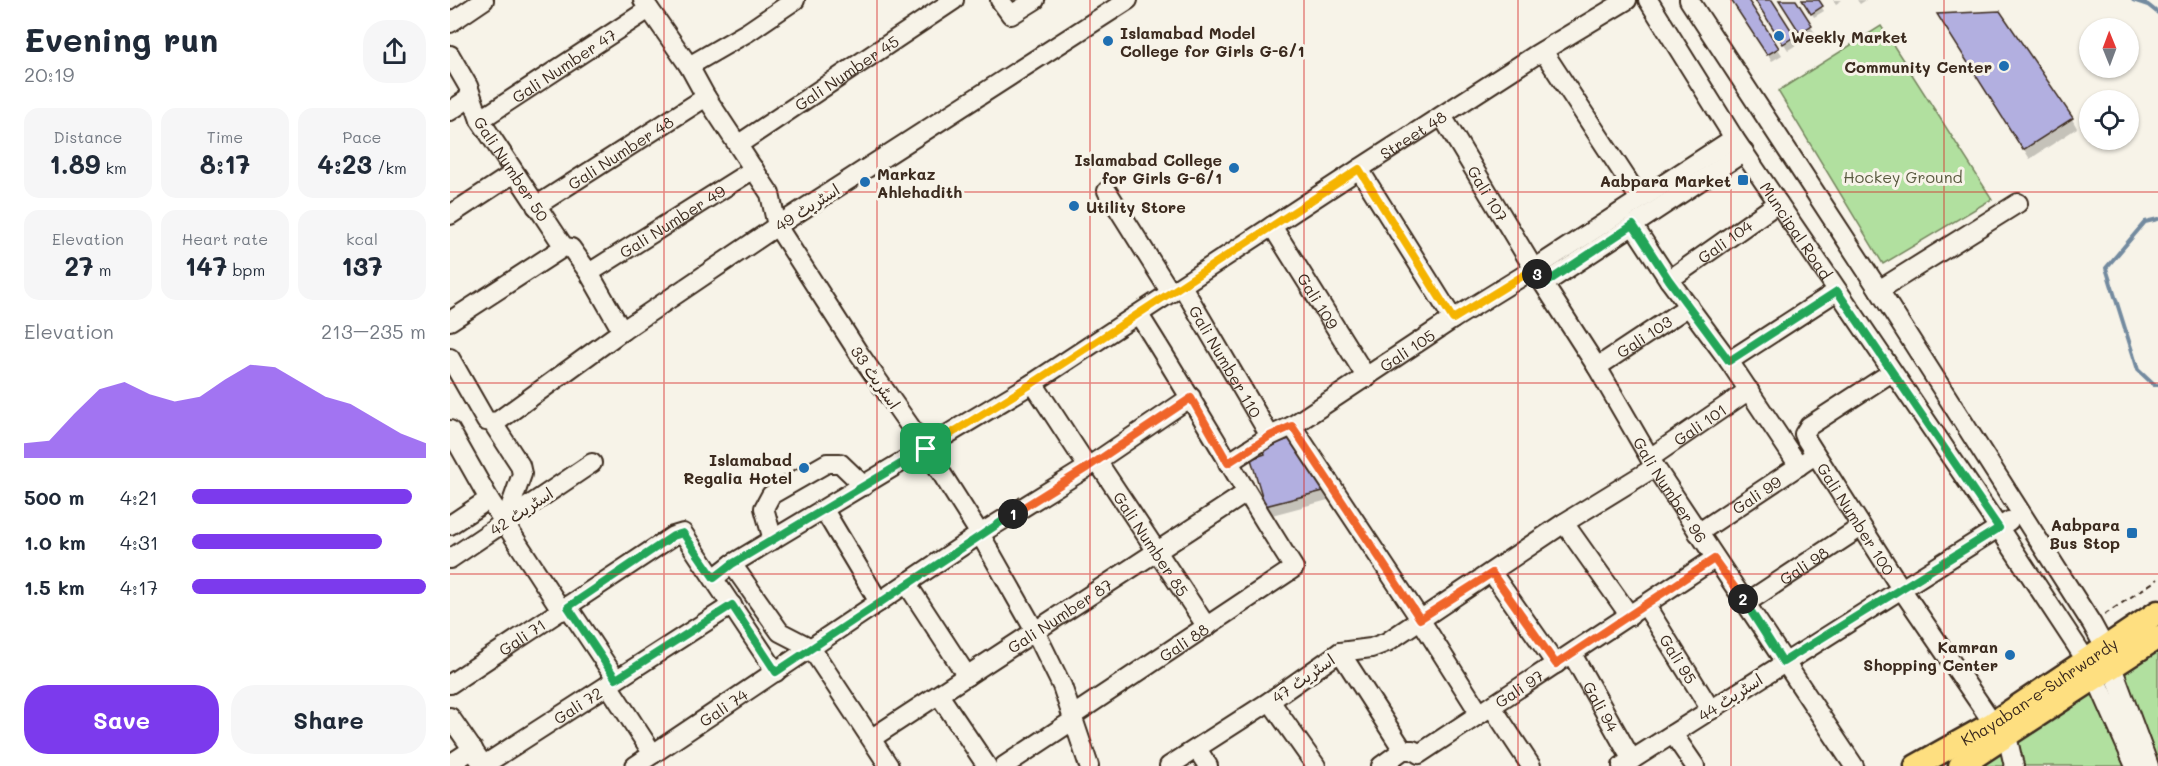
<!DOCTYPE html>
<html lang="en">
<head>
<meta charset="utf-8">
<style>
	body { margin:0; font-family:Mali,"Playpen Sans Arabic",sans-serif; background:#f6f6f7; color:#1f2937; height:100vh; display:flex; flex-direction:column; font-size:22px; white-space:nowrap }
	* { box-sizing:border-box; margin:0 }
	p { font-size:20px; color:#747a83 }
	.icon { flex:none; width:33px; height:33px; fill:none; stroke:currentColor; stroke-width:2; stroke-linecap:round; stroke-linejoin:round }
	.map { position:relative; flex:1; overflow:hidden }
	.panel { display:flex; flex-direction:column; background:#fff; width:450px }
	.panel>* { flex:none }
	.needle { width:39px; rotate:359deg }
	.tools { position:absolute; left:1629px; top:18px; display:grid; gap:12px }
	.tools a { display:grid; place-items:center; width:60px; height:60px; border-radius:50%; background:#fff; box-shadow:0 2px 4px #0004; font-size:30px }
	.pin { position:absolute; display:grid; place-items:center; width:51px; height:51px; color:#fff; margin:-26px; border-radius:12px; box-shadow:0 3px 9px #0006 }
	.km { position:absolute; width:30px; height:30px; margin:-15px; border-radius:50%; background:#222; color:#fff; font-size:16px; line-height:30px; text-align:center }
	.round { display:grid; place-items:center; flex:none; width:63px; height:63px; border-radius:24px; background:#f6f6f7 }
	.summary { display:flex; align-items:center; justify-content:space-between; height:102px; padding:0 24px }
	h1 { font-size:33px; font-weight:700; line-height:45px }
	.stats { display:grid; grid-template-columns:repeat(3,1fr); gap:9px; height:102px; padding:6px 24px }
	.stats div { display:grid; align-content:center; border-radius:15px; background:#f6f6f7; text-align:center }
	.stats b { font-size:26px; font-weight:700 }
	.stats small { font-size:16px; font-weight:400 }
	.stats p { font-size:16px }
	.chart { height:168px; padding:12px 24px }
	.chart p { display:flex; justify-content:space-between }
	.chart svg { width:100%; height:108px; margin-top:6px; fill:#7c3aed; opacity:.7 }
	.primary-button { display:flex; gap:12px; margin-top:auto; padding:12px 24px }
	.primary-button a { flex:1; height:69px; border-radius:24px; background:#7c3aed; color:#fff; font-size:24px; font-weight:700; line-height:69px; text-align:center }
	.primary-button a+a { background:#f6f6f7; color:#1f2937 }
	ul { padding:0 24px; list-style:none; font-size:20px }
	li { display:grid; grid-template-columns:96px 72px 1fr; align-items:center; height:45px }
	li i { height:15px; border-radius:8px; background:#7c3aed }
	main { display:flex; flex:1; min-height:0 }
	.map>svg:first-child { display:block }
	.green { fill:#b1e09f; stroke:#76855e; stroke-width:1.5 }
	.shadow { fill:#0003 }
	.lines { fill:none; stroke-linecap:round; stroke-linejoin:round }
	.stream { stroke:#738a9f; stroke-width:4 }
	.building { fill:#b2afe0; stroke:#3b2a1e; stroke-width:1.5 }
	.minor-casing { stroke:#3b2a1e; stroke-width:22 }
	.major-casing { stroke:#3b2a1e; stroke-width:27 }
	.path { stroke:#3b2a1e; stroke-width:2; stroke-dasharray:6 4.5; stroke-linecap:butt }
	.minor { stroke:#f7f3e8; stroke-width:18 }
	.major { stroke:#fedf80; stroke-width:22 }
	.split-1-casing { stroke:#fff; stroke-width:12 }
	.split-2-casing { stroke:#fff; stroke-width:12 }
	.split-3-casing { stroke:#fff; stroke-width:12 }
	.split-4-casing { stroke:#fff; stroke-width:12 }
	.split-1 { stroke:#22a559; stroke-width:8 }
	.split-2 { stroke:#f0652b; stroke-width:8 }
	.split-3 { stroke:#22a559; stroke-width:8 }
	.split-4 { stroke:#f5b400; stroke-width:8 }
	.grid { fill:none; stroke:#d62828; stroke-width:1.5; stroke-opacity:0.55 }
	.poi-dot { fill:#1f6fb2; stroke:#f7f3e8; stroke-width:2 }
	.labels { text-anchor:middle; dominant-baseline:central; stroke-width:6; stroke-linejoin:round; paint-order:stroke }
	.poi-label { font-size:16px; font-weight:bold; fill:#3b2a1e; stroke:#f7f3e8; text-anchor:end }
	.street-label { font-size:16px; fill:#3b2a1e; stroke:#f7f3e8 }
	.park-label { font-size:16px; fill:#58583e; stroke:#f7f3e8 }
</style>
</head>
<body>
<main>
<section class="panel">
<div class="summary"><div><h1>Evening run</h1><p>20:19</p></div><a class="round"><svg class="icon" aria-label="share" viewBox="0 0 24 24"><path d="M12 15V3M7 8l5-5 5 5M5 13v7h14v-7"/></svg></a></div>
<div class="stats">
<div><p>Distance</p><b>1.89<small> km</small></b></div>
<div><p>Time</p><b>8:17</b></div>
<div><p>Pace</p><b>4:23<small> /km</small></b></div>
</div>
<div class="stats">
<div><p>Elevation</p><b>27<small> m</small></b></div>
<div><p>Heart rate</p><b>147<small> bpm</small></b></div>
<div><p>kcal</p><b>137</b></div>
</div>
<div class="chart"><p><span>Elevation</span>213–235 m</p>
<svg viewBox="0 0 160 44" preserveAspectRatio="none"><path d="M0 44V38L10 37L20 26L30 16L40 13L50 18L60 21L70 19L80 12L90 6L100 7L110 13L120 19L130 22L140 28L150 34L160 38V44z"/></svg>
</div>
<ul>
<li><b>500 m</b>4:21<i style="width:94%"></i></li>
<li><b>1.0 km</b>4:31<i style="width:81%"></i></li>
<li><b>1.5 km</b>4:17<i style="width:100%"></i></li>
</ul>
<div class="primary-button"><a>Save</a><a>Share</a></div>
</section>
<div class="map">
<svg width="1708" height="766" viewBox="0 0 1708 766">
	<rect width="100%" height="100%" fill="#f7f3e8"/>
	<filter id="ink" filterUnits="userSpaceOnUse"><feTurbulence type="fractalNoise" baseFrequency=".0167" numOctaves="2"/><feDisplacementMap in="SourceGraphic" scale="12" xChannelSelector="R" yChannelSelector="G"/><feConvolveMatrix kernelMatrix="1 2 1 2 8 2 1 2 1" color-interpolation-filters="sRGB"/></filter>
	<g filter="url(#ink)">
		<g class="green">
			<path d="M1431,26L1542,199L1433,264L1328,91Z"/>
			<path d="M1708,648V766H1527Z"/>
		</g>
		<g class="shadow">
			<path d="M1284,0H1296L1332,55L1322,61L1287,8Z"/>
			<path d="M1306,0H1320L1348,44L1338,50Z"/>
			<path d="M1330,0H1344L1365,33L1355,39Z"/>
			<path d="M1353,0H1367L1374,11L1364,17Z"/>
			<path d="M1383,0H1392L1386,4Z"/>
			<path d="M1407,0H1416L1410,4Z"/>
			<path d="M1494,24L1622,119L1627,128L1580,159Z"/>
			<path d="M845,439L880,498L878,500L822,515L816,506V455Z"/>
		</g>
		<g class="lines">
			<g class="stream">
				<path d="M1683,0L1698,5L1708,13"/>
				<path d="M1708,219L1695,222L1656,268L1688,370L1704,385H1708"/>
			</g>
		</g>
		<g class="building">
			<path d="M1281,0H1298L1329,48L1317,55Z"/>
			<path d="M1305,0H1322L1345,36L1333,44Z"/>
			<path d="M1329,0H1346L1362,25L1350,33Z"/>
			<path d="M1352,0H1369L1373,6L1361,14Z"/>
			<path d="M1550,11L1623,118L1573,150L1487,14Z"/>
			<path d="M846,437L875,487L873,491L815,506L801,459L815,454L813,447Z"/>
		</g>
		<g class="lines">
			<defs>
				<g id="minor">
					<path d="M193,0L239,66L256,97L320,194L327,226L408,352L476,449L530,534L585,631L612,686L639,766"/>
					<path d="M550,0L561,15L585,0"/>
					<path id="s1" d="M1198,0L1284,138L1549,528L1636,660L1646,678L1685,766"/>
					<path d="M1239,0L1429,290L1642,624L1655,648L1699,766"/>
					<path d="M0,23L34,0"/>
					<path d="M1093,51L1190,199"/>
					<path id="s2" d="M0,55L18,86L30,120L114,247"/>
					<path d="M239,66L298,32L345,0"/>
					<path d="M0,111L21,97"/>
					<path id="s3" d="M992,116L1084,269L1147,367L1205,467L1404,766"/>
					<path id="s4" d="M30,120L199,9"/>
					<path id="s5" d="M289,144L504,0"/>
					<path d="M909,169L1003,319"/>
					<path d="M657,191L721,293"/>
					<path id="s6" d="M86,206L256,97"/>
					<path d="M0,215L64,173"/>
					<path d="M1183,225L1219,280L1279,361L1349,466"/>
					<path id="s7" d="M822,226L917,378"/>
					<path id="s8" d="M139,273L304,169"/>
					<path id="s9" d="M1219,280L1328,203"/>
					<path d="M1094,284L1294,152"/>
					<path id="s10" d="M732,286L820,436"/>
					<path d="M1429,290L1568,203"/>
					<path d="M0,321L114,247L121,248L139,273L172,331"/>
					<path d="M0,358L36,421L42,422L70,465L72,474L55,522"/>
					<path d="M1279,361L1387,291"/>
					<path id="s11" d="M1147,367L1239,306"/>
					<path id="s12" d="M1442,372L1359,426L1354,434L1356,439L1452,590L1543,723"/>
					<path d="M583,383L638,467"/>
					<path d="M42,422L48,421L172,331L327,226L678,0"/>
					<path d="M842,426L970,619L1030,714"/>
					<path d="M0,430L39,499L112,611"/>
					<path id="s13" d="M1200,458L1299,390"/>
					<path id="s14" d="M647,461L757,627"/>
					<path id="s15" d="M778,463L820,436L842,426L1003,319L1084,269L1284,138"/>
					<path d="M374,510L429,602"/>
					<path d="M1114,523L1180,616"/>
					<path d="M0,525L39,499"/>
					<path id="s16" d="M1248,533L1359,459"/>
					<path d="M323,540L314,508L321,495L377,463H390L414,486"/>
					<path d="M0,559L142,463"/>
					<path d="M282,564L330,632L361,648L439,766"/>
					<path d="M1042,573L1106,664"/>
					<path id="s17" d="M264,578L282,564L583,383L909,169L1084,56L1177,0"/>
					<path d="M457,584L517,676"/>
					<path id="s18" d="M1296,603L1411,527"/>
					<path id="s19" d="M1196,606L1261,710"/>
					<path d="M118,607L166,679"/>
					<path d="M890,652L953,750"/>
					<path id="s20" d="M1122,654L1182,760"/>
					<path id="s21" d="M0,684L223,536L233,533L326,672"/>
					<path d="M158,685L203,754"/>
					<path d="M489,695L537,766"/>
					<path d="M820,701L866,766"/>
					<path d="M1042,707L1081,766"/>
					<path id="s22" d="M622,716L844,568C790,484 742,398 689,315"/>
					<path d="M0,717L34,766"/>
					<path d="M1223,734L1245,766"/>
					<path d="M1557,736L1564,766"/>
					<path id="s23" d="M422,738L796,493"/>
					<path d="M747,749L758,766"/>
					<path d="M0,764L23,749"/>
					<path id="s24" d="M34,765L282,605"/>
					<path id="s25" d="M185,766L530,534L638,467L741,397"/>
					<path d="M554,766L622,721"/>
					<path d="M719,766L820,701L890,652L921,648L937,642L1114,523L1205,467"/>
					<path id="s26" d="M931,766L953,750H963L969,754L1264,559"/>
					<path d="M1172,766L1559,521"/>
				</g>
				<g id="major">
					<path id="s27" d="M1466,766L1543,723L1708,612"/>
					<path d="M1510,766L1708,637"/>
				</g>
			</defs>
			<use href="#minor" class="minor-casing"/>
			<use href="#major" class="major-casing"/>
			<path class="path" d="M1654,615L1708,579"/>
			<use href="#minor" class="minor"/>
			<use href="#major" class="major"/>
		</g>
	</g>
	<g class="lines" filter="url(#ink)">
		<defs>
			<path id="split-1" d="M476,449L282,564L264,578L233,533L223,536L118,607L166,679L282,605L326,672L563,514"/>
			<path id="split-2" d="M563,514L638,467L741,398L778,463L820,436L842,426L970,619L1042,573L1106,664L1264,559L1293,599"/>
			<path id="split-3" d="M1087,274L1094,284L1183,225L1219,280L1279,361L1387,291L1549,528L1333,662L1293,599"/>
			<path id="split-4" d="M476,449L583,383L909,169L1003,319L1084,269L1087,274"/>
		</defs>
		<use href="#split-1" class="split-1-casing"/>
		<use href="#split-2" class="split-2-casing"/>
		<use href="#split-3" class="split-3-casing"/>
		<use href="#split-4" class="split-4-casing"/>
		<use href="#split-1" class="split-1"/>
		<use href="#split-2" class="split-2"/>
		<use href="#split-3" class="split-3"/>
		<use href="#split-4" class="split-4"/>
	</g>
	<path class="grid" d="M214,0V766M427,0V766M640,0V766M854,0V766M1068,0V766M1281,0V766M1494,0V766M0,192H1708M0,383H1708M0,574H1708"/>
	<g class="poi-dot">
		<circle cx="1329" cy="36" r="6"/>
		<circle cx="658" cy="41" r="6"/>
		<circle cx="1554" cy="66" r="6"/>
		<circle cx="784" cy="168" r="6"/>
		<rect x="1287" y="174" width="12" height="12" rx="3"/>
		<circle cx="415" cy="182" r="6"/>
		<circle cx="624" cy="206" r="6"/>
		<circle cx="354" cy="468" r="6"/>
		<rect x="1676" y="527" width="12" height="12" rx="3"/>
		<circle cx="1560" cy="655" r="6"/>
	</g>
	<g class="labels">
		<g class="poi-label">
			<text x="670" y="32" text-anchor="start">Islamabad Model<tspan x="670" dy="18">College for Girls G-6/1</tspan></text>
			<text x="1341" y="36" text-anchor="start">Weekly Market</text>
			<text x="1542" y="66">Community Center</text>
			<text x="772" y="159">Islamabad College<tspan x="772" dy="18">for Girls G-6/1</tspan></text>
			<text x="427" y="173" text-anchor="start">Markaz<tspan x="427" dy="18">Ahlehadith</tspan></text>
			<text x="1281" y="180">Aabpara Market</text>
			<text x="636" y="206" text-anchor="start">Utility Store</text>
			<text x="342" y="459">Islamabad<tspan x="342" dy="18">Regalia Hotel</tspan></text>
			<text x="1670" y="524">Aabpara<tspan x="1670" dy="18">Bus Stop</tspan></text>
			<text x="1548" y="646">Kamran<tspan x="1548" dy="18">Shopping Center</tspan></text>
		</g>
		<g class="street-label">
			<text stroke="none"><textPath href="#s4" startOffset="100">Gali Number 47</textPath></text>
			<text stroke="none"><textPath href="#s5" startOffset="129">Gali Number 45</textPath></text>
			<text stroke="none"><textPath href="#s17" startOffset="828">Street 48</textPath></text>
			<text stroke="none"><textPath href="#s6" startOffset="100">Gali Number 48</textPath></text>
			<text stroke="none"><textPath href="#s2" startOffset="130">Gali Number 50</textPath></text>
			<text stroke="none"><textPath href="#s3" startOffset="90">Gali 107</textPath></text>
			<text transform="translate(357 207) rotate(-33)">اسٹریٹ 49</text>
			<text stroke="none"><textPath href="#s8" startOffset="98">Gali Number 49</textPath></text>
			<text stroke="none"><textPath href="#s1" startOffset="274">Muncipal Road</textPath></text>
			<text stroke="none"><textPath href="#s9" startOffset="68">Gali 104</textPath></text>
			<text stroke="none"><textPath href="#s7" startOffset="88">Gali 109</textPath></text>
			<text stroke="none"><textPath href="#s11" startOffset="56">Gali 103</textPath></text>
			<text stroke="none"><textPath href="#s15" startOffset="212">Gali 105</textPath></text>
			<text stroke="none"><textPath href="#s10" startOffset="87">Gali Number 110</textPath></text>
			<text transform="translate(426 377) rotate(55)">اسٹریٹ 33</text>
			<text stroke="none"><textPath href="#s13" startOffset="60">Gali 101</textPath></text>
			<text stroke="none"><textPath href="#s3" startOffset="438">Gali Number 96</textPath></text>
			<text stroke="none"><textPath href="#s16" startOffset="70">Gali 99</textPath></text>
			<text transform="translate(71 511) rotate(-34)">اسٹریٹ 42</text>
			<text stroke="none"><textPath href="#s12" startOffset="208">Gali Number 100</textPath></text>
			<text stroke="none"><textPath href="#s14" startOffset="99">Gali Number 85</textPath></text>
			<text stroke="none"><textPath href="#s18" startOffset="69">Gali 98</textPath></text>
			<text stroke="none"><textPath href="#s23" startOffset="224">Gali Number 87</textPath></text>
			<text stroke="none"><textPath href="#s21" startOffset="86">Gali 71</textPath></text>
			<text stroke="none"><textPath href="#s22" startOffset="134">Gali 88</textPath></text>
			<text stroke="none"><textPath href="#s19" startOffset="62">Gali 95</textPath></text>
			<text transform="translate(853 678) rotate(-35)">اسٹریٹ 47</text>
			<text stroke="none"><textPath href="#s26" startOffset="164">Gali 97</textPath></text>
			<text stroke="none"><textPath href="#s27" startOffset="144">Khayaban-e-Suhrwardy</textPath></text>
			<text transform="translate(1280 697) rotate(-33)">اسٹریٹ 44</text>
			<text stroke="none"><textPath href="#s24" startOffset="111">Gali 72</textPath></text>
			<text stroke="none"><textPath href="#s25" startOffset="106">Gali 74</textPath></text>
			<text stroke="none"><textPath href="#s20" startOffset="60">Gali 94</textPath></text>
		</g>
		<g class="park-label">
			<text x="1453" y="176">Hockey Ground</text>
		</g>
	</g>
</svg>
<div class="tools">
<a><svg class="needle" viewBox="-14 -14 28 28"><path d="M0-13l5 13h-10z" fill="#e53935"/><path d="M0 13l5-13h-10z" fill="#747a83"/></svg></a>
<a><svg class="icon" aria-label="locate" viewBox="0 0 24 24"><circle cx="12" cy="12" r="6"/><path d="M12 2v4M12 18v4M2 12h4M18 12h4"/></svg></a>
</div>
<div class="pin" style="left:476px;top:449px;background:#1e9e55"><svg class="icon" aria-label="arrive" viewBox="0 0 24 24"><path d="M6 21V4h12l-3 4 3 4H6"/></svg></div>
<b class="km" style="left:563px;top:514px">1</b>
<b class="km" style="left:1293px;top:599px">2</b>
<b class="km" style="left:1087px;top:274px">3</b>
</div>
</main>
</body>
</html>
